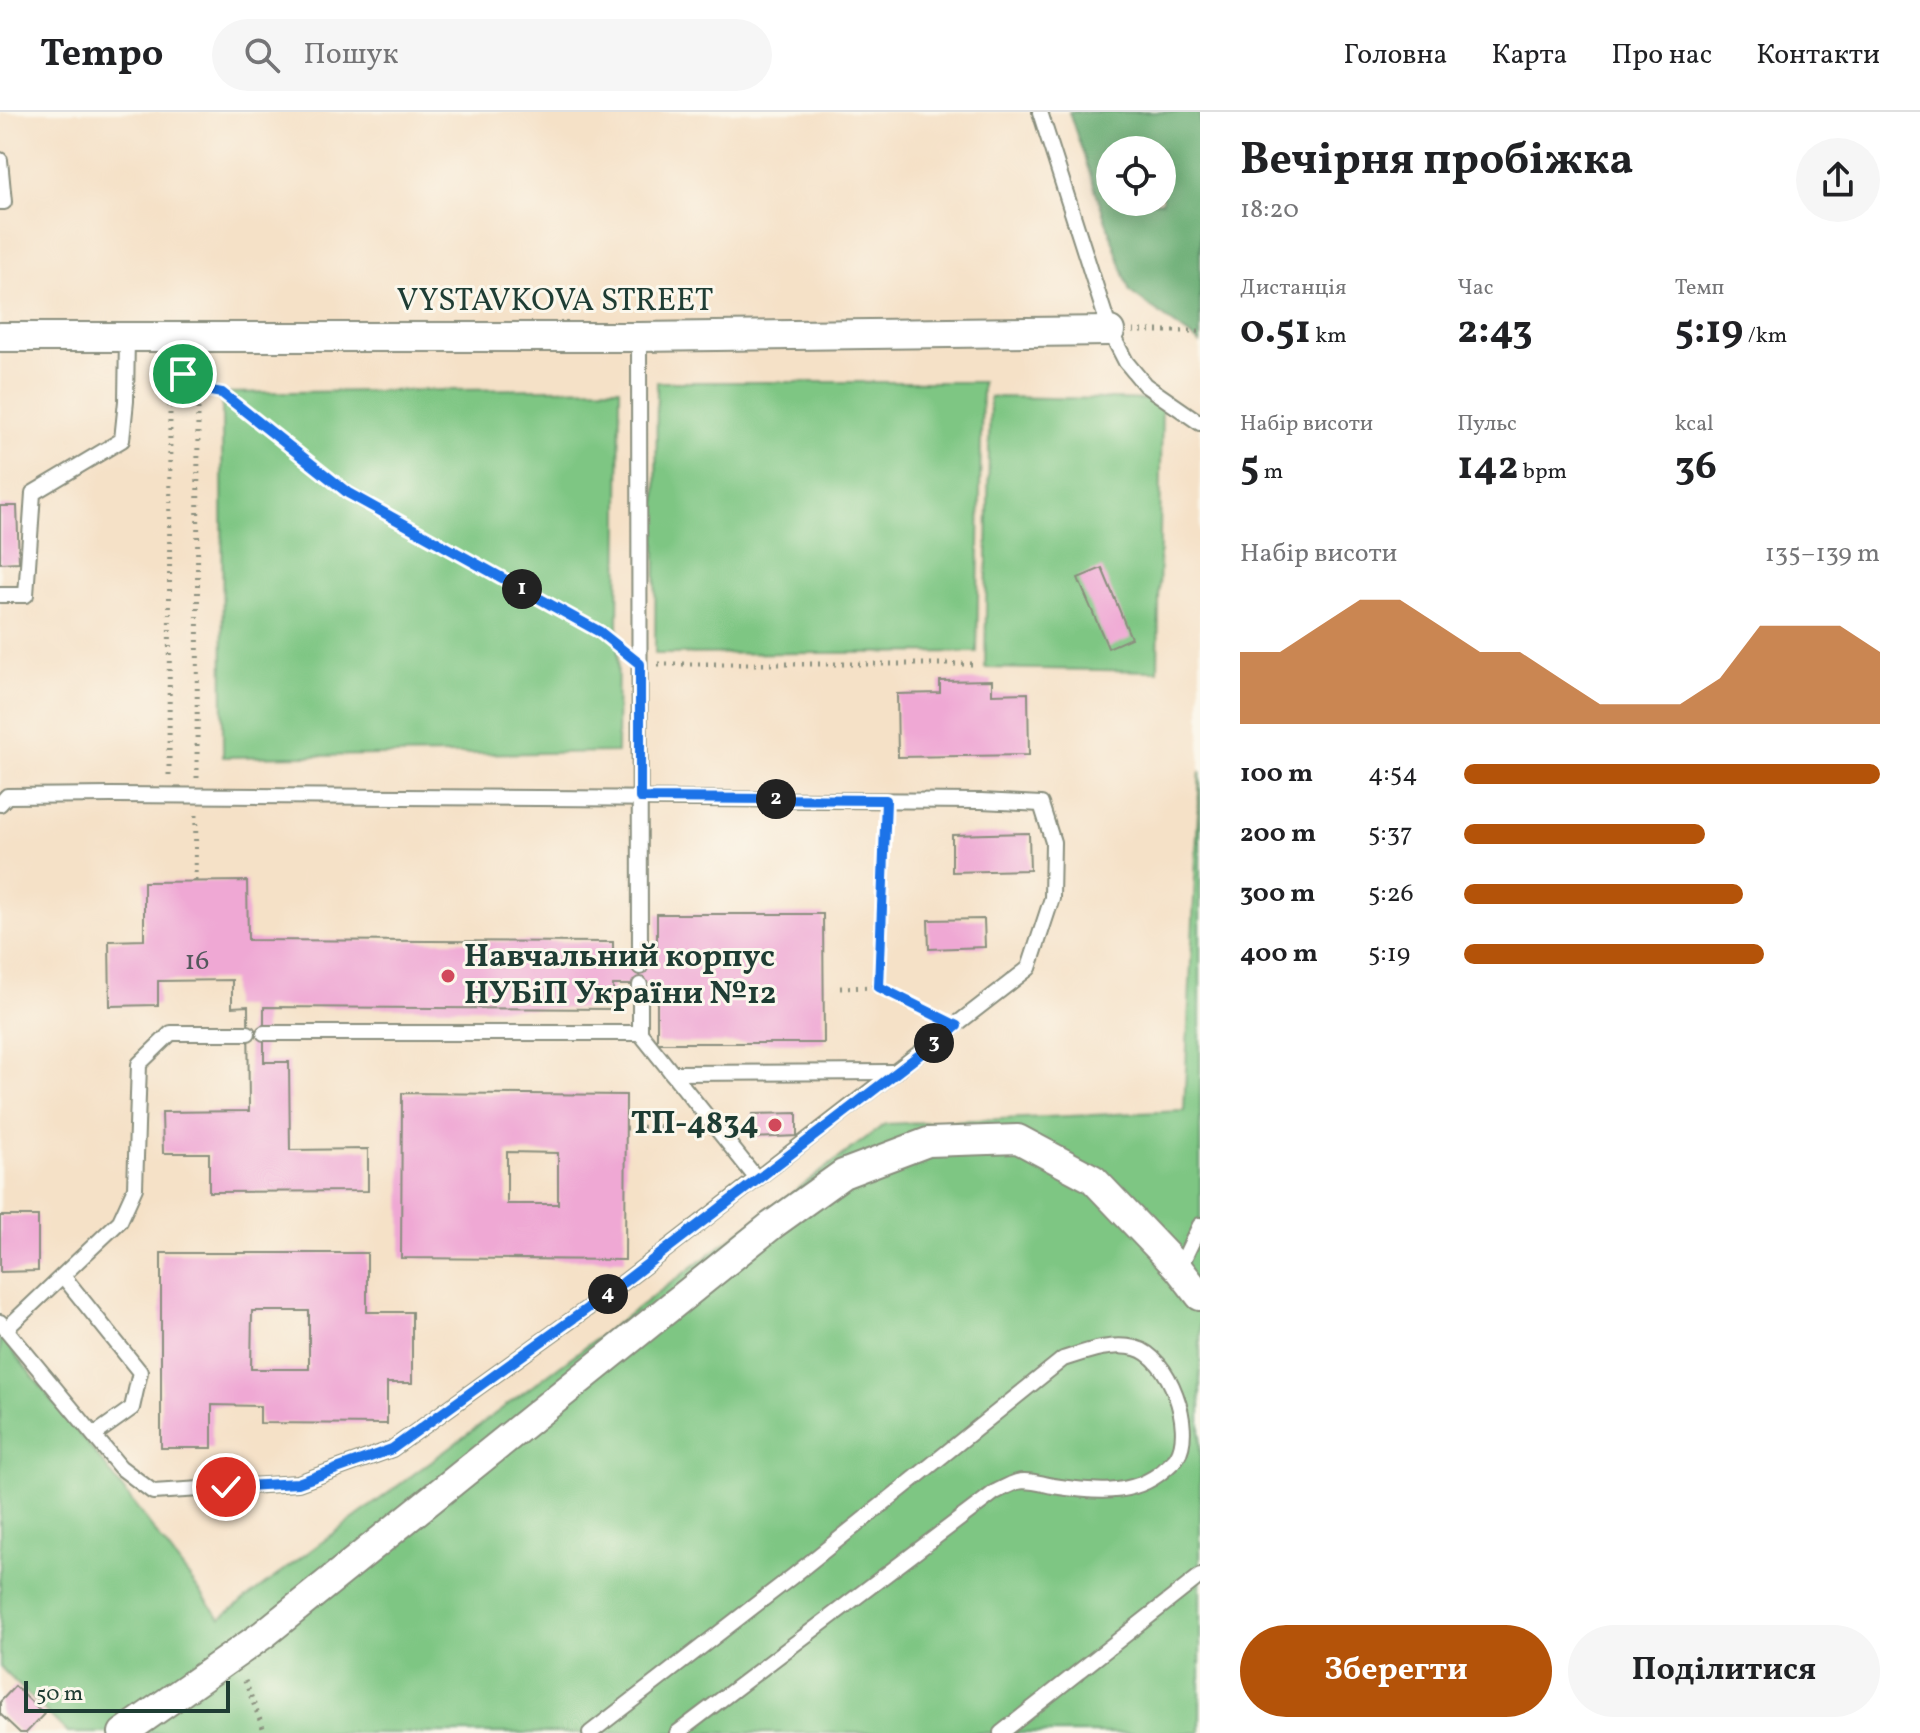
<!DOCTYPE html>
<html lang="uk">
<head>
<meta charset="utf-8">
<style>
	body { margin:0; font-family:Vollkorn,serif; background:#f6f6f6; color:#202124; height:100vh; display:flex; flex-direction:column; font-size:30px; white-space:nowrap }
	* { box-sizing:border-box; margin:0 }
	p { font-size:26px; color:#757577 }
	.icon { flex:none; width:44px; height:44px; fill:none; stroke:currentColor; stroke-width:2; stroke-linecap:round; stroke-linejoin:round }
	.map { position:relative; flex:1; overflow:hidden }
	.sheet { display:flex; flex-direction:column; background:#fff; width:720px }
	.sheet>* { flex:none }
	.fabs { position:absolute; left:1096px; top:24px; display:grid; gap:16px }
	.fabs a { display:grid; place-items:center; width:80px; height:80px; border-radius:50%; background:#fff; box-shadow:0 4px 20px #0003; font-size:40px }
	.scale { position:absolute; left:24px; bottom:20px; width:206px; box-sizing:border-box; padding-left:8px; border:4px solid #1f3d34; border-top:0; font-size:22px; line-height:28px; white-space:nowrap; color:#1f3d34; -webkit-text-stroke:6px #fbf7ec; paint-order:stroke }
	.pin { position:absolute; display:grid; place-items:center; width:68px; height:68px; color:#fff; margin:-34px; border:4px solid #fff; border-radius:50%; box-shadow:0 2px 8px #0007 }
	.km { position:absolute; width:40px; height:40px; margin:-20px; border-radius:50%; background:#222; color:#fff; font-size:22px; line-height:40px; text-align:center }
	.round { display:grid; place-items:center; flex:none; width:84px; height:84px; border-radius:42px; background:#f6f6f6 }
	.overview { display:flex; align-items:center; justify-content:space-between; height:136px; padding:0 40px }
	h1 { font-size:44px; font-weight:700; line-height:60px }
	.metrics { display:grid; grid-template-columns:repeat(3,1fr); gap:12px; height:136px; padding:8px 40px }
	.metrics div { display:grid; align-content:center }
	.metrics b { font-size:40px; font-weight:700 }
	.metrics small { font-size:22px; font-weight:400 }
	.metrics p { font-size:22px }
	.chart { height:224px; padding:16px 40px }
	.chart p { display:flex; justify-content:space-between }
	.chart svg { width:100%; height:144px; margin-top:8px; fill:#b45309; opacity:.7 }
	.button { display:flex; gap:16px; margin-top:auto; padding:16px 40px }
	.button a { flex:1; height:92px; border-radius:48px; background:#b45309; color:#fff; font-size:32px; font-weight:700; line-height:92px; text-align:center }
	.button a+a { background:#f6f6f6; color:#202124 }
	ul { padding:0 40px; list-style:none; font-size:26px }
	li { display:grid; grid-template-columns:128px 96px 1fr; align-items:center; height:60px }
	li i { height:20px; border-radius:10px; background:#b45309 }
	header { display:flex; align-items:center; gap:48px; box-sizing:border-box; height:112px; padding:0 40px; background:#fff; border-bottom:2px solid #e0e0e0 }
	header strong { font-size:38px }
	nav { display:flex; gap:44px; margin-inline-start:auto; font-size:28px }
	.search { width:560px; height:72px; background:#f6f6f6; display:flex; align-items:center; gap:20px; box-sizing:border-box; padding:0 28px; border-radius:44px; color:#757577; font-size:30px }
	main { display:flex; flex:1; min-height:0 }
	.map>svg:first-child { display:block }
	.green { fill:#7ec683; stroke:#4e825c; stroke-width:2 }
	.forest { fill:#66ab71; stroke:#427452; stroke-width:2; fill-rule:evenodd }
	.building { fill:#efa8d4; fill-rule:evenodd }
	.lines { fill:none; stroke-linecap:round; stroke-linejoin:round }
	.lane-casing { stroke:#8a8f7e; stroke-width:18 }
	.street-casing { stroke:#8a8f7e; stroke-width:32 }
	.path { stroke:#8a8f7e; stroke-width:5; stroke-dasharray:2 6; stroke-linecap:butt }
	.lane { stroke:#fff; stroke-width:14 }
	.street { stroke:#fff; stroke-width:28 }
	.route-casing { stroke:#fff; stroke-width:16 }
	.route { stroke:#1a73e8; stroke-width:10 }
	.poi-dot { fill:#d1495b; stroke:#fbf7ec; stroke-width:3 }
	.labels { text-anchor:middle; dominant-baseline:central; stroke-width:6; stroke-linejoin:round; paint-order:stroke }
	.number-label { font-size:28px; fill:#53585c }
	.street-label { font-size:32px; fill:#1f3d34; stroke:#fbf7ec }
	.poi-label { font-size:32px; font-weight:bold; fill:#1f3d34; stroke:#fbf7ec; text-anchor:start }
</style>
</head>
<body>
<header>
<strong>Tempo</strong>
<div class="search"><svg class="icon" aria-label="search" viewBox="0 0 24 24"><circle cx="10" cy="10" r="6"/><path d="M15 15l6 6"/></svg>Пошук</div>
<nav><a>Головна</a><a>Карта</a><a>Про нас</a><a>Контакти</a></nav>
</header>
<main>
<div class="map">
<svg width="1200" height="1621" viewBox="0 0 1200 1621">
	<rect width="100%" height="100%" fill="#fbf7ec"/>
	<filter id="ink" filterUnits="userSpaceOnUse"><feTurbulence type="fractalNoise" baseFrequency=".0125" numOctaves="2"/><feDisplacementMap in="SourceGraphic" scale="16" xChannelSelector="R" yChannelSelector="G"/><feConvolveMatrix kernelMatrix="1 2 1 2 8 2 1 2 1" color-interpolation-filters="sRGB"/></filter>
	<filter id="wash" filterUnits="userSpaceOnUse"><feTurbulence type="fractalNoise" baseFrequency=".006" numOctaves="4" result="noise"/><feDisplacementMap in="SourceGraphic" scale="32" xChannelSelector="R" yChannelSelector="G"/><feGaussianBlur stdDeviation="1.8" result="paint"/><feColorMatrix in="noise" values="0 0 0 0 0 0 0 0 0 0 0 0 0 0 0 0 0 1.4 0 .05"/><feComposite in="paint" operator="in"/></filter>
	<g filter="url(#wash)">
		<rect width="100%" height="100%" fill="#f5e1c7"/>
		<g class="green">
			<path d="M657,270H982L977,540L655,542Z"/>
			<path d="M620,276L617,640L223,645L222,281Z"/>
			<path d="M990,285L1162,288L1158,559L985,556Z"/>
			<path d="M1200,659V1621H68L0,1555V1224L103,1351L220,1506L885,1012L1184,999Z"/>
		</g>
		<path class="forest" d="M1069,0H1200V231L1130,180ZM1110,38H1162V90H1110Z"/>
		<g id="blocks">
			<g class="building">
				<path d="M0,394H17L19,450L0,451Z"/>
				<path d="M1102,456L1131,526L1108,536L1078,466Z"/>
				<path d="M992,568V582L1028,581L1029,643L898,645L897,582L940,581V569Z"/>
				<path d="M1029,721L1030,758L952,760V723Z"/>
				<path d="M247,769L248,828L613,830V855H657V802H823L824,931H657V873H613V897L264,895V950H289L290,1038L368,1037V1079L209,1080V1041H163L162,1000L249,999L248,894L232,895V868L158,869V893L110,894L109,829L144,828V770Z"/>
				<path d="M984,807L985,835L929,837L928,808Z"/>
				<path d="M402,981L626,983L625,1148L401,1146ZM507,1040L558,1041V1092H507Z"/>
				<path d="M797,1001V1024L753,1026L752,1002Z"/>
				<path d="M0,1104H38V1159L0,1160Z"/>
				<path d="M161,1141H367V1200H412V1271H387V1312L260,1311V1294L212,1293V1336H161ZM252,1199H309V1257H251Z"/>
				<path d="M15,1574L44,1602L26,1621H20L0,1602V1590Z"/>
			</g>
		</g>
	</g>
	<g filter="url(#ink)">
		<use href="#blocks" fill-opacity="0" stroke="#8a8f7e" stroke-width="2"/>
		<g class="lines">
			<defs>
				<g id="lane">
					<path d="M1040,0L1110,219L1126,250L1145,273L1200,311"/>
					<path d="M0,48L4,90H0"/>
					<path d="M639,225L640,855"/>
					<path d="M0,483H26L33,381L122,328L126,289L127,225"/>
					<path d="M0,692L7,684L112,683L981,689L1041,692L1053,730L1052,786L1029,856L624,1170L392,1337L298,1371L153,1380L120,1355L0,1210"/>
					<path d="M264,921H640V873"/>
					<path d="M640,921L757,1067"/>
					<path d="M672,961L895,960"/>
					<path d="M1179,1157L1200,1113"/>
					<path d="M63,1164L140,1260L132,1296L94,1323"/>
					<path d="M6,1217L120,1109L135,1076L139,952L171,921H248"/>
					<path d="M590,1621L793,1464L1063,1247C1085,1240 1111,1230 1135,1236C1169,1244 1195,1316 1177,1345C1174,1350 1168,1354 1164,1358C1133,1385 1092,1380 1053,1374C1043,1372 1027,1367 1017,1370C1010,1372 1002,1377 995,1380L677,1621"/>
					<path d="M1001,1621L1200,1464"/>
				</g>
				<g id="street">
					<path d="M0,225H639L1110,219"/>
					<path d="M123,1621L264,1522L772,1113L843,1062L928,1030L1018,1027L1093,1067L1179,1157L1200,1184"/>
				</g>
			</defs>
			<use href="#lane" class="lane-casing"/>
			<use href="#street" class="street-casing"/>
			<g class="path">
				<path d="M1133,219H1200"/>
				<path d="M180,255H183V293"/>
				<path d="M183,274L222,281L348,381L600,520L621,537"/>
				<path d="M658,552H973"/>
				<path d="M169,663L170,294L198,293L197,666"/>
				<path d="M195,769L196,702"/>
				<path d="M879,875L935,903"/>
				<path d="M840,876L879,875L885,705"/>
				<path d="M626,1016L689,1013"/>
				<path d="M245,1569L265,1621"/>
			</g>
			<use href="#lane" class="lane"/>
			<use href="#street" class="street"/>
		</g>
	</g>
	<g class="lines" filter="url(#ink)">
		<defs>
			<path id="route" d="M183,262V274L222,281L348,381L600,520L640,552V686L886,688L879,875L957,914L624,1170L392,1337L298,1371L226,1375"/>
		</defs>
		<use href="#route" class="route-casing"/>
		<use href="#route" class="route"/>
	</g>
	<g class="poi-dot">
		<circle cx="448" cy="864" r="8"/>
		<circle cx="775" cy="1013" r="8"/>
	</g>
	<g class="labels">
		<g class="number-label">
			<text x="197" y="849">16</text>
		</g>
		<g class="street-label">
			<text x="555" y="190">VYSTAVKOVA STREET</text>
		</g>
		<g class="poi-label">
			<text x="464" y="846">Навчальний корпус<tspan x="464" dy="37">НУБіП України №12</tspan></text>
			<text x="759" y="1013" text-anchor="end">ТП-4834</text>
		</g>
	</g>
</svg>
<div class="fabs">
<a><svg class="icon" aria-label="locate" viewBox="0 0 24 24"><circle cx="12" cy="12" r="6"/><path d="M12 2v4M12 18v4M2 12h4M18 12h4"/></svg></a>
</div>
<div class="scale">50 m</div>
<div class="pin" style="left:183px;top:262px;background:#1e9e55"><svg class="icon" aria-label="arrive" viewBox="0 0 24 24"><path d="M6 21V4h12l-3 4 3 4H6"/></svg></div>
<div class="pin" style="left:226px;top:1375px;background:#d93025"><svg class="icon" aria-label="check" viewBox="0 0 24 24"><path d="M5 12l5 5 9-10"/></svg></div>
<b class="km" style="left:522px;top:477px">1</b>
<b class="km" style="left:776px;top:687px">2</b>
<b class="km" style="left:934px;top:931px">3</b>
<b class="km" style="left:608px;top:1182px">4</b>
</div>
<section class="sheet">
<div class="overview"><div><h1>Вечірня пробіжка</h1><p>18:20</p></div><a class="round"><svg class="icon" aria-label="share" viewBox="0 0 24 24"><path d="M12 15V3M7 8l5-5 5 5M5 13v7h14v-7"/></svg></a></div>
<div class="metrics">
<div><p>Дистанція</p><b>0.51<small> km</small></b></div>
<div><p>Час</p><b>2:43</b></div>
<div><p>Темп</p><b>5:19<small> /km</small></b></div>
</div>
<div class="metrics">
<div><p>Набір висоти</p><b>5<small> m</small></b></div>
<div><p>Пульс</p><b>142<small> bpm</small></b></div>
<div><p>kcal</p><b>36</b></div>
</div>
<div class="chart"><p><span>Набір висоти</span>135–139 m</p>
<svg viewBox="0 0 160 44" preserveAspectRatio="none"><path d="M0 44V22L10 22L20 14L30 6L40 6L50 14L60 22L70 22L80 30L90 38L100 38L110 38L120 30L130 14L140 14L150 14L160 22V44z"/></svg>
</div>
<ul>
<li><b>100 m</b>4:54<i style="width:100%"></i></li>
<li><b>200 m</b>5:37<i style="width:58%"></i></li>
<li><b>300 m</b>5:26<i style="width:67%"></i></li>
<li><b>400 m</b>5:19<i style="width:72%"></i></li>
</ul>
<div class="button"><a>Зберегти</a><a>Поділитися</a></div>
</section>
</main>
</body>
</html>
